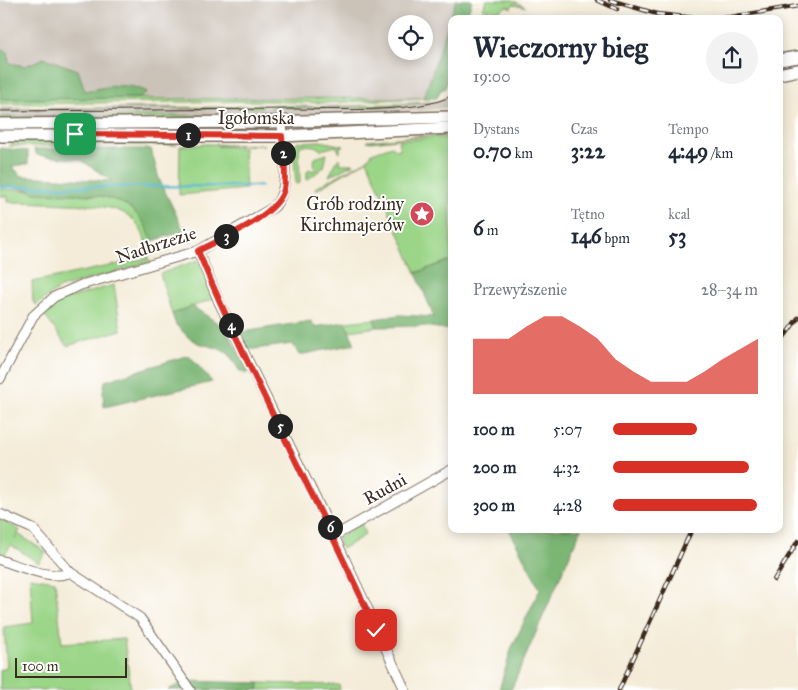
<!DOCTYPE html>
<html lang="pl">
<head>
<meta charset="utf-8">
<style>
	body { margin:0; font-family:"IM FELL Great Primer",serif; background:#f2f2f3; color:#1f2937; height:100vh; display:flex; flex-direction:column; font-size:19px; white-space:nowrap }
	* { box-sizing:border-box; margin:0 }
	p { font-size:16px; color:#747a83 }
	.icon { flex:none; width:28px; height:28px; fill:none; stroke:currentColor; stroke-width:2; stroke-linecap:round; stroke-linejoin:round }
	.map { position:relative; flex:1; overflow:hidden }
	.drawer { position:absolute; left:448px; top:15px; width:335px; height:518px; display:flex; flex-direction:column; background:#fff; border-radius:10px; box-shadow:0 2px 12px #0003 }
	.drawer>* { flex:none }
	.buttons { position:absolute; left:388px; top:15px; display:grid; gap:10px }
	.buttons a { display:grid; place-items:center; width:45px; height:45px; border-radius:50%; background:#fff; box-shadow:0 2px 12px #0003; font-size:25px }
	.scale { position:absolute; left:15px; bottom:12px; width:112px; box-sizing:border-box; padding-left:5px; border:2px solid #3b2a1e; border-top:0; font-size:14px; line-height:18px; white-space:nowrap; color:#3b2a1e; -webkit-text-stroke:4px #fff; paint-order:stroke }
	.pin { position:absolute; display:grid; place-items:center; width:42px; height:42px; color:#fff; margin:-21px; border-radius:10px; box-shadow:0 2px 8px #0006 }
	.km { position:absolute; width:25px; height:25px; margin:-12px; border-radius:50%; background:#222; color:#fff; font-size:14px; line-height:25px; text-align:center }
	.round { display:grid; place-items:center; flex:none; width:52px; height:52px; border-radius:26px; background:#f2f2f3 }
	.head { display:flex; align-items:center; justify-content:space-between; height:85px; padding:0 25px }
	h1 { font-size:28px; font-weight:700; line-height:38px }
	.figures { display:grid; grid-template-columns:repeat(3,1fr); gap:8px; height:85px; padding:5px 25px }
	.figures div { display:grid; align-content:center }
	.figures b { font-size:21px; font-weight:700 }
	.figures small { font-size:14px; font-weight:400 }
	.figures p { font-size:14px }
	.chart { height:140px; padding:10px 25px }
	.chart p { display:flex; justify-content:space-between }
	.chart svg { width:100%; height:90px; margin-top:5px; fill:#d93025; opacity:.7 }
	ul { padding:0 25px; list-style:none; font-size:16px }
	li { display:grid; grid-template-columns:80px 60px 1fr; align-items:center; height:38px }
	li i { height:12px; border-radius:6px; background:#d93025 }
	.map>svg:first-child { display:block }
	.industrial { fill:#cbc2b8; fill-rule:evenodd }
	.green { fill:#9bd588; stroke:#6b8053 }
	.forest { fill:#7cb674; stroke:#5c7049 }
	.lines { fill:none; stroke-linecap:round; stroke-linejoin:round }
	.stream { stroke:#4bb4c9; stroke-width:2.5 }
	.minor-casing { stroke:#7c6e5f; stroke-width:11 }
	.major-casing { stroke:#7c6e5f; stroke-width:14 }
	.minor { stroke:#fff; stroke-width:9 }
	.major { stroke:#fff; stroke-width:11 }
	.tram { stroke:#3b2a1e; stroke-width:1 }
	.rail-casing { stroke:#3b2a1e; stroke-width:4.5 }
	.rail { stroke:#fff; stroke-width:2.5; stroke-dasharray:8; stroke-linecap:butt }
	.route-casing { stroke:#fff; stroke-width:10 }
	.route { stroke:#d93025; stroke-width:6 }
	.labels { text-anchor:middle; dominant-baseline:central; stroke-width:4; stroke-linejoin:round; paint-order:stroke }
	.street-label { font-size:18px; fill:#3b2a1e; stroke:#fff }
	.poi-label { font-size:18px; fill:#3b2a1e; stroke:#fff; text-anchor:end }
</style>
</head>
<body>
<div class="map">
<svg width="798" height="690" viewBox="0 0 798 690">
	<rect width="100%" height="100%" fill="#fff"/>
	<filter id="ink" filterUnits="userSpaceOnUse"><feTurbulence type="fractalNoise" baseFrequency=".02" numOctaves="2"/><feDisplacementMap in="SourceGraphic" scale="10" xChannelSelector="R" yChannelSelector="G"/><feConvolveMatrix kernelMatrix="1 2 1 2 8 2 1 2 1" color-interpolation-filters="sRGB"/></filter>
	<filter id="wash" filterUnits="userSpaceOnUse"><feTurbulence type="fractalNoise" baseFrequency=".0096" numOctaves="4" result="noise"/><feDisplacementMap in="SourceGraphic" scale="20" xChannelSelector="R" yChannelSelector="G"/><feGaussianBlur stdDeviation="1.12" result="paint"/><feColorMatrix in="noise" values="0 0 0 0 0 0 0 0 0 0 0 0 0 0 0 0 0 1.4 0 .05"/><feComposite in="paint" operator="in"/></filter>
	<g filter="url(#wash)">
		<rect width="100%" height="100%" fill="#f4ecd8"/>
		<g class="industrial">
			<path d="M0,0H456L424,98L0,100ZM396,24H424V51H396Z"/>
			<path d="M451,94V107L408,113L351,116L0,117V109L402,105L439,100Z"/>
		</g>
		<g class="green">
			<path d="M486,0H512L526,7L513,4L511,8L507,6L498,11L488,9L485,17L489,19H480Z"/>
			<path d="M424,98L323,103L263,101L0,104V99Z"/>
			<path d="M430,102C378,110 323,107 270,108L275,105L326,107Z"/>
			<path d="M262,105V108L0,109L228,107Z"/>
			<path d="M262,115V118L0,120V117Z"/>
			<path d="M263,126V132L0,131V128Z"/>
			<path d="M436,134L451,135V138L432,135L371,142L367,141Z"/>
			<path d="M434,137L451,140V260L416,273L367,160L316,190L315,188L367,160L372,153L392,146L397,150L400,149L398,141Z"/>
			<path d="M39,140L176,144L177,145L9,146L12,143Z"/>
			<path d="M320,141L344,146L340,147V153L336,146L321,150L315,146L301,145L299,150L300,183L296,184L293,145L298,142Z"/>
			<path d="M207,144L264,145L217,146L244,148L246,189L179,195L180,146Z"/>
			<path d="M327,154L324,167L307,180V172L309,169L313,171L316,167L313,165L315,158Z"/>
			<path d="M338,159H340V164H354L329,176Z"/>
			<path d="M0,189L104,196C124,201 152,217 152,242C152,247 149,253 148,257L150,262L60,288L36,305L33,302L32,282L148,258C144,205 108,206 66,204C47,203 27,202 8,202V196H0Z"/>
			<path d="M198,260L216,298L172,314L160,274Z"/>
			<path d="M114,285L121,330L67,346L43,313L58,301Z"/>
			<path d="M374,319L377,327L349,331L345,322Z"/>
			<path d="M0,519L20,530L15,539L18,534L46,552L39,563L11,545L3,557L0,556Z"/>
			<path d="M361,523L365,535L342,549L337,539Z"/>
			<path d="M30,577L55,581L62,643L124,639L131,690H0V670L7,668L4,627L33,623Z"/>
			<path d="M259,683L339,685L340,690H258Z"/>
		</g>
		<g class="forest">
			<path d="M456,0H472L466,19H451V69L445,88L440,91L437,98H424Z"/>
			<path d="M0,48L8,52L9,63L25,66L44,58L78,70L85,91C106,87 127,81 147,92L140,98L0,99Z"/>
			<path d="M0,148L28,151V164L12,166L21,176L112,181L81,160L37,155L34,149H151L159,179L184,231L152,241C134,185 82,196 34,193L31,190L0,186Z"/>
			<path d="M451,260V330L424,326L377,327L374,319L400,315L434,317L416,273Z"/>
			<path d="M192,306L225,328L249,371L246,374L239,370L229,354L217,348L198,343L188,337L176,325L172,314Z"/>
			<path d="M311,321L315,327L345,322L355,344L299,355L293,344L246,350L237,333Z"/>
			<path d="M189,355L212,382L104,407L103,392L105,381Z"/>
			<path d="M509,529H581L511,690H499L512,647L540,589Z"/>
			<path d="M186,681L259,683L258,690H168Z"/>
		</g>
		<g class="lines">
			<path class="stream" d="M0,187L261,186"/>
		</g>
	</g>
	<g filter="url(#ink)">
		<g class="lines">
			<defs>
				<g id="minor">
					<path d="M198,251L219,302L334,536L405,690"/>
					<path d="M0,379L33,316L54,297L81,285L198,251L274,207C292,188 283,147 282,122"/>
					<path d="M0,514L33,529L70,572L140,618L190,690"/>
					<path d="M334,536L451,470"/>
					<path d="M0,560C17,565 55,582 70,572"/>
				</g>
				<g id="major">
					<path d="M779,60L798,57"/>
					<path d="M779,74L798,70"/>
					<path d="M0,124L267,122L451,117"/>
					<path d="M0,136H282L451,128"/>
				</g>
			</defs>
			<use href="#minor" class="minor-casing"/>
			<use href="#major" class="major-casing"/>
			<use href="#minor" class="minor"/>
			<use href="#major" class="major"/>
			<g class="tram">
				<path d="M508,19L522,14L541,19"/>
				<path d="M0,111C96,110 193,110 289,109C328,109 420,114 451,96"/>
			</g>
			<defs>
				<g id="rail">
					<path d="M597,0L617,9"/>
					<path d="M610,0L657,14L704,19"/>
					<path d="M711,19L731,17L798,6"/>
					<path d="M779,344L798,318"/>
					<path d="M774,580L798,541"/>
					<path d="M619,690L692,529"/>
				</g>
			</defs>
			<use href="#rail" class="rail-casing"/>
			<use href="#rail" class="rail"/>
		</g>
	</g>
	<g class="lines" filter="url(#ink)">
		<defs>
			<path id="route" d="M75,134L282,136C283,153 287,173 284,189C279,215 221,239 198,251C252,380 319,503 376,630"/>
		</defs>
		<use href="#route" class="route-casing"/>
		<use href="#route" class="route"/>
	</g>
	<defs>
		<symbol id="sight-disc" viewBox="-11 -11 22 22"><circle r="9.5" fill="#d1495b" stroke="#fff"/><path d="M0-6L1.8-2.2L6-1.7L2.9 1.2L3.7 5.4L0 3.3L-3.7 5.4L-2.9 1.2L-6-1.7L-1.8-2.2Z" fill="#fff"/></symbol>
	</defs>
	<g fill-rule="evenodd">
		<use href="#sight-disc" x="408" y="200" width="28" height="28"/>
	</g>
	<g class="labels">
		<g class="street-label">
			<text x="256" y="118">Igołomska</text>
			<text transform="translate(156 245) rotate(-18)">Nadbrzezie</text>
			<text transform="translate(385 489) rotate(-29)">Rudni</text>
		</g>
		<g class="poi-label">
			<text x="404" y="204">Grób rodziny<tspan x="404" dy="21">Kirchmajerów</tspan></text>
		</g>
	</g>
</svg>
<div class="buttons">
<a><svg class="icon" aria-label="locate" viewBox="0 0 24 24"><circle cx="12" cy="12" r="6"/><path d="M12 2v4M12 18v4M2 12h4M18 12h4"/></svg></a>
</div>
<div class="scale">100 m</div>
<div class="pin" style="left:75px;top:134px;background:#1e9e55"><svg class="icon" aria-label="arrive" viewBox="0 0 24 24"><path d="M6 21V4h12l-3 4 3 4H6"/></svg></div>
<div class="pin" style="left:376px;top:630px;background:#d93025"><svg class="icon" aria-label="check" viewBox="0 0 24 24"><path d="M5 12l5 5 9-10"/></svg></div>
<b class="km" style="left:188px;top:135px">1</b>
<b class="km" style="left:283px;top:153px">2</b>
<b class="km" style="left:226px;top:236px">3</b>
<b class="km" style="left:231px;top:325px">4</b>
<b class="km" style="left:280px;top:426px">5</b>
<b class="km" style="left:330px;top:527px">6</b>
<section class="drawer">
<div class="head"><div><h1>Wieczorny bieg</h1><p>19:00</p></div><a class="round"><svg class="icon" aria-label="share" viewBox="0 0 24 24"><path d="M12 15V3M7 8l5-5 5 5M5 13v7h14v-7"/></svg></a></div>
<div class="figures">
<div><p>Dystans</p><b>0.70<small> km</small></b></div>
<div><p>Czas</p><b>3:22</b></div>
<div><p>Tempo</p><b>4:49<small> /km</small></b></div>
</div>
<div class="figures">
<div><b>6<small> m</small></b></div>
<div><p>Tętno</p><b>146<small> bpm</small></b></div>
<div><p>kcal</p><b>53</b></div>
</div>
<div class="chart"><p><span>Przewyższenie</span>28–34 m</p>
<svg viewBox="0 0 160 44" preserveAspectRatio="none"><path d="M0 44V17L10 17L20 17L30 11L40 6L50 6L60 11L70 17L80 27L90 33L100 38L110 38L120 38L130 33L140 27L150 22L160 17V44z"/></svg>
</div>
<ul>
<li><b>100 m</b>5:07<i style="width:58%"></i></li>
<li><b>200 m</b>4:32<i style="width:94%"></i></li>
<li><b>300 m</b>4:28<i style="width:99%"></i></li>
</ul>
</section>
</div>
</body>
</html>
